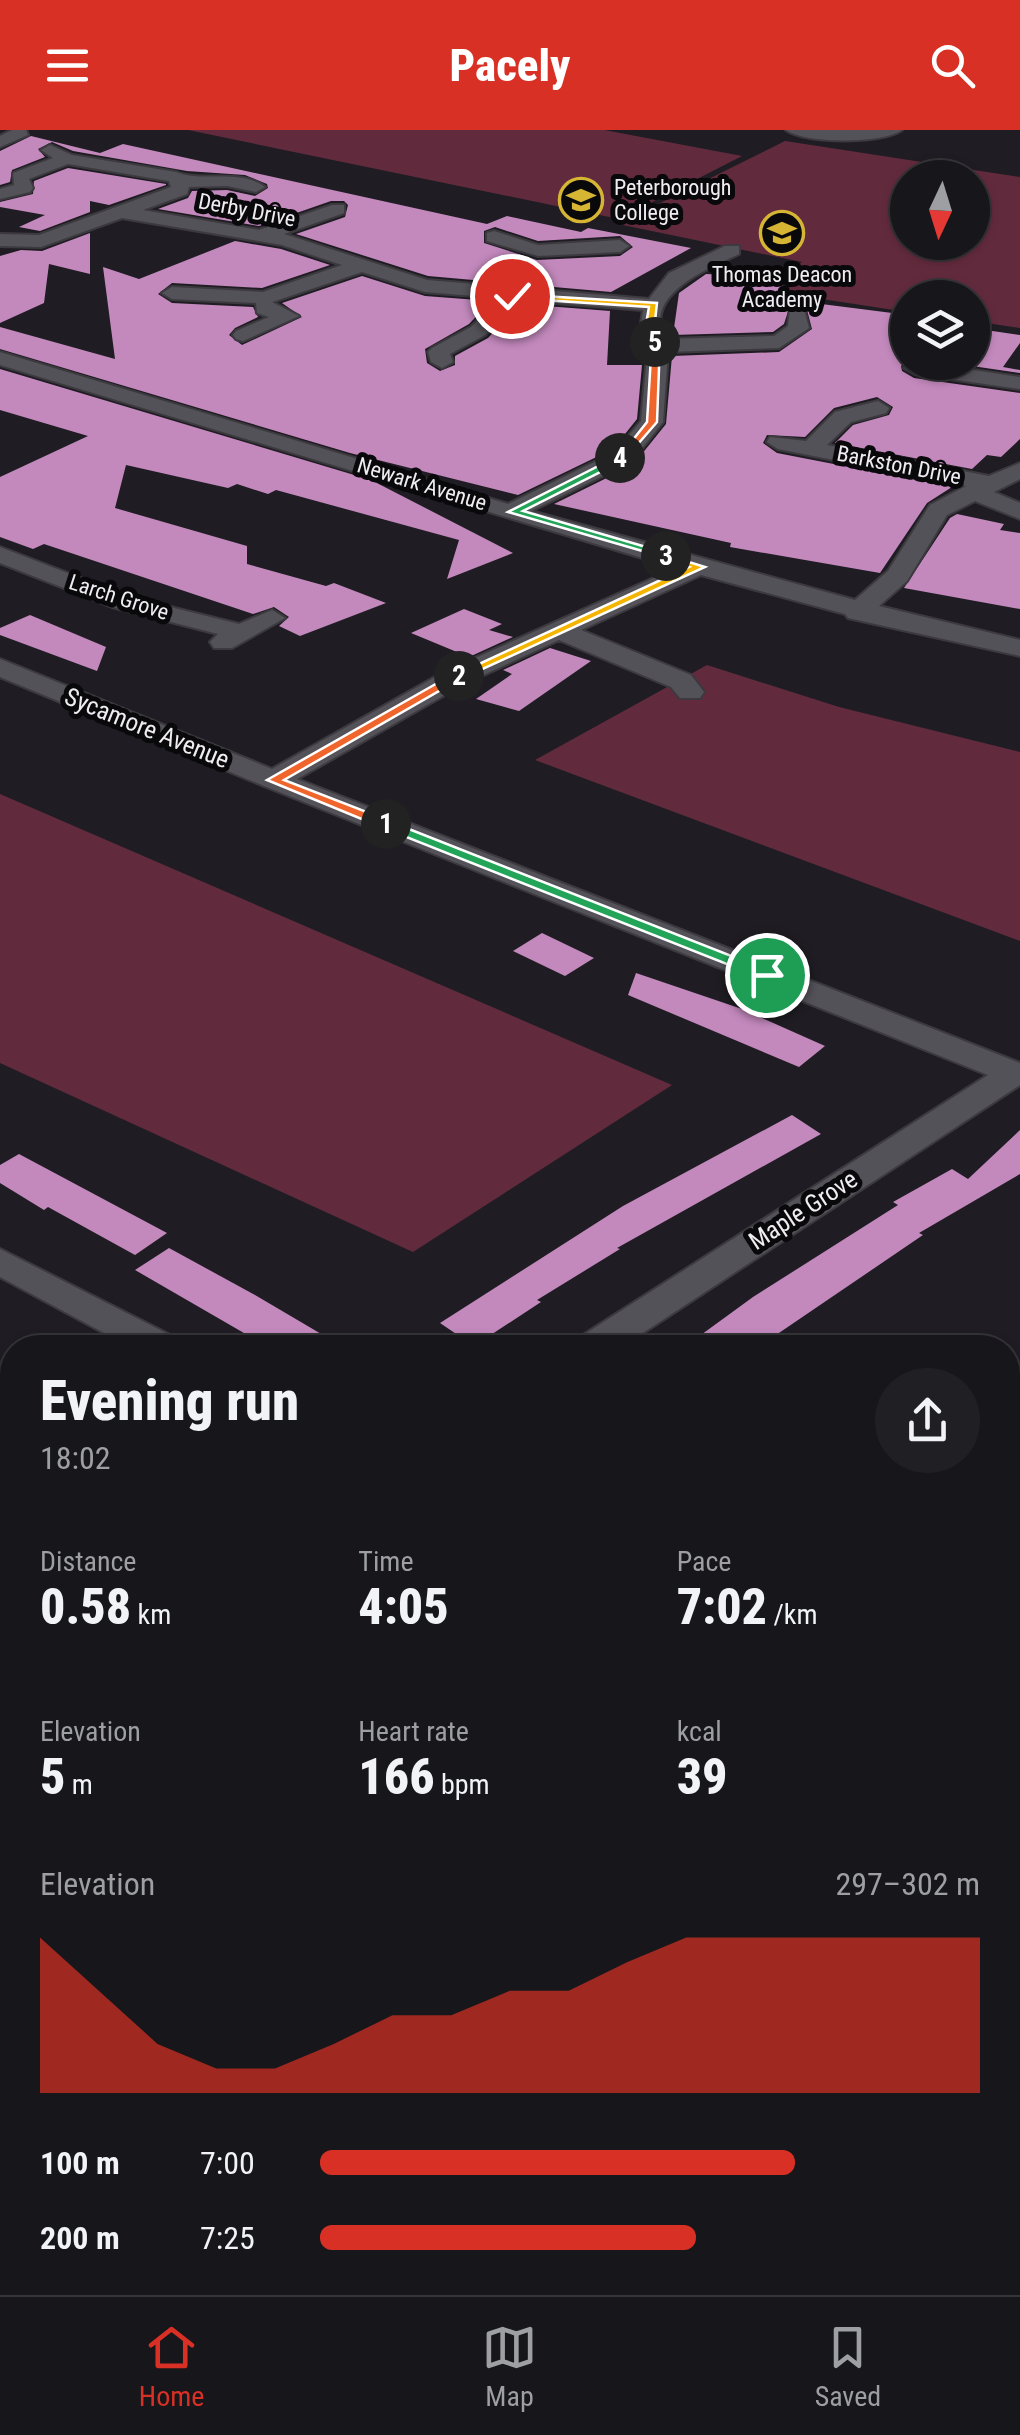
<!DOCTYPE html>
<html lang="en">
<head>
<meta charset="utf-8">
<style>
	body { margin:0; font-family:"Roboto Condensed",sans-serif; background:#201f23; color:#f1f3f6; height:100vh; display:flex; flex-direction:column; font-size:38px; white-space:nowrap }
	* { box-sizing:border-box; margin:0 }
	p { font-size:32px; color:#9e9fa2 }
	.icon { flex:none; width:55px; height:55px; fill:none; stroke:currentColor; stroke-width:2; stroke-linecap:round; stroke-linejoin:round }
	.map { position:relative; flex:1; overflow:hidden }
	.details { position:absolute; left:0px; top:1205px; width:1020px; height:960px; display:flex; flex-direction:column; background:#17161a; border-radius:40px 40px 0 0; box-shadow:0 2px 8px #0004,0 0 0 2px #363539 }
	.details>* { flex:none }
	.needle { width:65px; rotate:184deg }
	.controls { position:absolute; left:890px; top:30px; display:grid; gap:20px }
	.controls a { display:grid; place-items:center; width:100px; height:100px; border-radius:50%; background:#17161a; box-shadow:0 2px 8px #0004,0 0 0 2px #363539; font-size:50px }
	.pin { position:absolute; display:grid; place-items:center; width:85px; height:85px; color:#fff; margin:-42px; border:5px solid #fff; border-radius:50%; box-shadow:0 2px 10px #0007 }
	.km { position:absolute; width:50px; height:50px; margin:-25px; border-radius:50%; background:#222; color:#fff; font-size:28px; line-height:50px; text-align:center }
	.round { display:grid; place-items:center; flex:none; width:105px; height:105px; border-radius:52px; background:#201f23 }
	.head { display:flex; align-items:center; justify-content:space-between; height:170px; padding:0 40px }
	h1 { font-size:55px; font-weight:800; line-height:75px }
	.stats { display:grid; grid-template-columns:repeat(3,1fr); gap:15px; height:170px; padding:10px 40px }
	.stats div { display:grid; align-content:center }
	.stats b { font-size:50px; font-weight:800 }
	.stats small { font-size:28px; font-weight:400 }
	.stats p { font-size:28px }
	.chart { height:280px; padding:20px 40px }
	.chart p { display:flex; justify-content:space-between }
	.chart svg { width:100%; height:180px; margin-top:10px; fill:#d93025; opacity:.7 }
	ul { padding:0 40px; list-style:none; font-size:32px }
	li { display:grid; grid-template-columns:160px 120px 1fr; align-items:center; height:75px }
	li i { height:25px; border-radius:12px; background:#d93025 }
	header { display:flex; justify-content:space-between; align-items:center; height:130px; padding:0 40px; background:#d93025; color:#fff; font-size:45px; font-weight:800 }
	.tab-bar { display:flex; justify-content:space-around; align-items:center; height:140px; border-top:2px solid #363539; background:#17161a; font-size:28px; color:#9e9fa2 }
	.tab-bar a { display:grid; justify-items:center; gap:5px }
	.tab-bar .current { color:#d93025 }
	.map>svg:first-child { display:block }
	.green { fill:#622b3d; fill-rule:evenodd }
	.building { fill:#c389bd; fill-rule:evenodd }
	.lines { fill:none; stroke-linecap:round; stroke-linejoin:round }
	.minor-casing { stroke:#3c3a3f; stroke-width:4 }
	.minor { fill:#545259; fill-rule:evenodd }
	.split-1 { fill:#22a559; stroke:#fff; stroke-width:2.5 }
	.split-2 { fill:#f0652b; stroke:#fff; stroke-width:2.5 }
	.split-3 { fill:#f5b400; stroke:#fff; stroke-width:2.5 }
	.split-4 { fill:#22a559; stroke:#fff; stroke-width:2.5 }
	.split-5 { fill:#f0652b; stroke:#fff; stroke-width:2.5 }
	.split-6 { fill:#f5b400; stroke:#fff; stroke-width:2.5 }
	.labels { text-anchor:middle; dominant-baseline:central; stroke-width:10; stroke-linejoin:round; paint-order:stroke }
	.far-poi-label { font-size:22px; fill:#efedf2; stroke:#09080b; text-anchor:start }
	.far-street-label { font-size:22px; fill:#efedf2; stroke:#09080b }
	.street-label { font-size:25px; fill:#efedf2; stroke:#09080b }
</style>
</head>
<body>
<header><svg class="icon" aria-label="menu" viewBox="0 0 24 24"><path d="M4 6h16M4 12h16M4 18h16"/></svg>Pacely<svg class="icon" aria-label="search" viewBox="0 0 24 24"><circle cx="10" cy="10" r="6"/><path d="M15 15l6 6"/></svg></header>
<div class="map">
<svg width="1020" height="2165" viewBox="0 0 1020 2165">
	<rect width="100%" height="100%" fill="#1f1d23"/>
	<g class="green">
		<path d="M188,0H604L742,26L619,89Z"/>
		<path d="M785,11L1020,47V198L973,191L972,168H908L907,182L789,164L791,141L802,132L618,94ZM908,48H972V112H908Z"/>
		<path d="M707,535L839,577L1020,622V811L535,630Z"/>
		<path d="M0,664L672,955L413,1122L0,933Z"/>
		<path d="M0,1429L12,1437V1982L0,1990Z"/>
	</g>
	<g class="building">
		<path d="M31,6L100,23L123,14L487,94L507,86L581,102L588,98L691,118L611,162L428,146L296,104L345,87L348,75L344,71H331L259,96L158,79L188,68L192,61L227,60L255,66L268,58L267,54L245,45L187,41L73,21L52,12L38,19L45,27L12,40L10,52L0,55V21ZM495,97L538,111L620,106L633,117L620,126L537,130L484,113V101Z"/>
		<path d="M68,38L166,54V55L109,75L90,71V82L40,101L19,97L45,85L0,77V72L33,64L34,51Z"/>
		<path d="M90,103V144L49,134L44,173L0,193V126L21,120L42,121Z"/>
		<path d="M235,111L281,119L330,135L262,158L172,153L158,164L172,173L253,177L258,187L235,198L229,205L242,215L302,187L282,173L362,146L425,166L491,171L469,194L425,219L427,233L440,241L455,235V226L488,208L520,174L610,181L607,235H642L637,289L613,319L518,365L350,323L0,219V197L115,229L103,137L139,149Z"/>
		<path d="M706,144L783,147L782,169L908,185V229L901,236L902,241L914,248L1020,263V309L1001,327L987,325L972,339L835,313L853,295L889,285L893,277L877,267L834,278L805,307L767,305L763,313L777,323L952,357L927,373L880,443L730,417L731,413L554,374L633,335L666,294L672,226L779,222L812,199L806,176L790,175L784,194L773,202L673,205L679,163Z"/>
		<path d="M972,198L1020,205V213L1003,237L1020,240V243L972,236Z"/>
		<path d="M0,239L371,350L513,423L447,449L459,410L276,360L268,364L237,354L228,358L126,335L115,378L247,416V434L326,456L334,453L386,473L300,506L279,496L289,487L274,477L253,484L44,414L33,419L0,407V347L88,306L0,280Z"/>
		<path d="M957,384L1004,394L1000,400L1020,403V479L904,458L950,388Z"/>
		<path d="M464,479L502,494L489,500L513,507L469,527L411,503Z"/>
		<path d="M30,485L106,517L97,541L0,505V498Z"/>
		<path d="M550,518L591,531L519,581L476,569L512,544L503,540Z"/>
		<path d="M542,803L594,828L565,846L513,821Z"/>
		<path d="M636,843L742,879L825,916L799,937L628,865Z"/>
		<path d="M792,985L821,1004L617,1118L620,1119L537,1170L541,1172L474,1216L440,1193L623,1076Z"/>
		<path d="M1020,1000V1044L919,1103L923,1105L757,1218H683L753,1167L898,1075L893,1072L952,1039L968,1049Z"/>
		<path d="M19,1024L167,1103L135,1125L48,1077L44,1080L0,1053V1035Z"/>
		<path d="M169,1118L255,1165L345,1218H270L135,1140Z"/>
	</g>
	<g class="lines">
		<defs>
			<g id="minor">
				<path d="M12,0H26L28,5L0,17V6Z"/>
				<path d="M786,0H902C883,14 805,14 786,0Z"/>
				<path d="M50,15L72,25L176,42C202,53 240,38 265,57L256,62L227,56L189,57L187,64L143,80L259,100L332,75H344V83L284,104L427,150L649,169L669,143L725,116H739V124C708,139 642,164 665,209L774,206L788,196L790,179H804L809,198L779,218L668,222L663,292L631,332L531,381L855,470L888,441L930,375L966,356L778,319L767,312L770,307L806,311L835,282L878,271L889,278L886,283L851,292L827,315L989,346L1020,333V349L994,362L1020,373V389L975,371L947,385L907,451L879,476L1020,510V526L848,488L845,484L701,445L581,500L691,545L704,562L700,568H680L671,557L559,510L464,554L297,649L1020,933V955L620,1218H571L577,1209L988,945L264,656L0,547V529L272,639L444,542L676,438L0,235V222L508,374L615,322L641,291L648,216L640,200L643,180L519,170L485,205L450,224L453,232L442,238L431,232L428,222L432,218L471,197L499,168L425,162L362,142L272,172L299,186L243,211L236,209L233,205L236,201L269,187L257,183L256,173L172,169L162,163L172,157L263,162L342,135L282,115L122,88L41,117L0,116V104L39,105L171,57L169,51L68,34L29,49L33,58L30,62L0,69V59L14,55L13,43L53,28L41,20Z"/>
				<path d="M494,101L538,115L620,110L629,116L620,122L538,126L487,111V103Z"/>
				<path d="M921,232L1020,247V259L915,244L904,238L907,233Z"/>
				<path d="M0,417L130,467L239,494L272,480L285,488L232,518H214L210,512L218,504L112,477L0,433Z"/>
				<path d="M0,1119L178,1209L184,1218H132L0,1147Z"/>
				<path d="M1020,1330V1364L1008,1368V1334Z"/>
				<path d="M1020,1612V1656L1008,1660V1616Z"/>
				<path d="M1008,1810L1020,1814V1868L1008,1864Z"/>
				<path d="M308,2152H377L371,2165H303Z"/>
			</g>
		</defs>
		<use href="#minor" class="minor-casing"/>
		<use href="#minor" class="minor"/>
	</g>
	<path class="split-1" d="M386,690L772,842L774,845L762,848L381,697V691Z"/>
	<path class="split-2" d="M455,543L465,546L284,650L390,691V697H381L267,650Z"/>
	<path class="split-3" d="M663,424L705,437L463,548L453,546L689,437L663,429Z"/>
	<path class="split-4" d="M620,325L624,330L523,381L670,424V429L508,382Z"/>
	<path class="split-5" d="M652,210L660,212L657,292L624,330H617L647,292Z"/>
	<path class="split-6" d="M509,164L657,173L654,200L660,212L652,214L645,200L649,177L512,168Z"/>
	<defs>
		<symbol id="university-ring" viewBox="-11 -11 22 22"><circle r="9.5" fill="#09080b" stroke="#d6b534" stroke-width="1.5"/><path d="M0-5L7-2L0 1L-7-2ZM-4 1L0 2.5L4 1V4Q0 6-4 4Z" fill="#d6b534"/></symbol>
		<symbol id="school-ring" viewBox="-11 -11 22 22"><circle r="9.5" fill="#09080b" stroke="#d6b534" stroke-width="1.5"/><path d="M0-5L7-2L0 1L-7-2ZM-4 1L0 2.5L4 1V4Q0 6-4 4Z" fill="#d6b534"/></symbol>
	</defs>
	<g fill-rule="evenodd">
		<use href="#university-ring" x="556" y="45" width="50" height="50"/>
		<use href="#school-ring" x="757" y="78" width="50" height="50"/>
	</g>
	<g class="labels">
		<g class="far-poi-label">
			<text x="614" y="57">Peterborough<tspan x="614" dy="25">College</tspan></text>
			<text x="782" y="144" text-anchor="middle">Thomas Deacon<tspan x="782" dy="25">Academy</tspan></text>
		</g>
		<g class="far-street-label">
			<text transform="translate(247 80) rotate(11)">Derby Drive</text>
			<text transform="translate(899 335) rotate(11)">Barkston Drive</text>
			<text transform="translate(422 354) rotate(17)">Newark Avenue</text>
			<text transform="translate(119 467) rotate(18)">Larch Grove</text>
		</g>
		<g class="street-label">
			<text transform="translate(147 598) rotate(22)">Sycamore Avenue</text>
			<text transform="translate(803 1080) rotate(-33)">Maple Grove</text>
		</g>
	</g>
</svg>
<div class="controls">
<a><svg class="needle" viewBox="-14 -14 28 28"><path d="M0-13l5 13h-10z" fill="#e53935"/><path d="M0 13l5-13h-10z" fill="#9e9fa2"/></svg></a>
<a><svg class="icon" aria-label="layers" viewBox="0 0 24 24"><path d="M12 4l9 5-9 5-9-5zM3 14l9 5 9-5"/></svg></a>
</div>
<div class="pin" style="left:767px;top:845px;background:#1e9e55"><svg class="icon" aria-label="arrive" viewBox="0 0 24 24"><path d="M6 21V4h12l-3 4 3 4H6"/></svg></div>
<div class="pin" style="left:512px;top:166px;background:#d93025"><svg class="icon" aria-label="check" viewBox="0 0 24 24"><path d="M5 12l5 5 9-10"/></svg></div>
<b class="km" style="left:386px;top:694px">1</b>
<b class="km" style="left:459px;top:546px">2</b>
<b class="km" style="left:666px;top:426px">3</b>
<b class="km" style="left:620px;top:328px">4</b>
<b class="km" style="left:655px;top:212px">5</b>
<section class="details">
<div class="head"><div><h1>Evening run</h1><p>18:02</p></div><a class="round"><svg class="icon" aria-label="share" viewBox="0 0 24 24"><path d="M12 15V3M7 8l5-5 5 5M5 13v7h14v-7"/></svg></a></div>
<div class="stats">
<div><p>Distance</p><b>0.58<small> km</small></b></div>
<div><p>Time</p><b>4:05</b></div>
<div><p>Pace</p><b>7:02<small> /km</small></b></div>
</div>
<div class="stats">
<div><p>Elevation</p><b>5<small> m</small></b></div>
<div><p>Heart rate</p><b>166<small> bpm</small></b></div>
<div><p>kcal</p><b>39</b></div>
</div>
<div class="chart"><p><span>Elevation</span>297–302 m</p>
<svg viewBox="0 0 160 44" preserveAspectRatio="none"><path d="M0 44V6L10 19L20 32L30 38L40 38L50 32L60 25L70 25L80 19L90 19L100 12L110 6L120 6L130 6L140 6L150 6L160 6V44z"/></svg>
</div>
<ul>
<li><b>100 m</b>7:00<i style="width:72%"></i></li>
<li><b>200 m</b>7:25<i style="width:57%"></i></li>
</ul>
</section>
</div>
<nav class="tab-bar">
<a class="current"><svg class="icon" aria-label="home" viewBox="0 0 24 24"><path d="M3 11l9-7 9 7M6 9v11h12V9"/></svg>Home</a>
<a><svg class="icon" aria-label="map" viewBox="0 0 24 24"><path d="M3 6l6-2 6 2 6-2v14l-6 2-6-2-6 2zM9 4v14M15 6v14"/></svg>Map</a>
<a><svg class="icon" aria-label="saved" viewBox="0 0 24 24"><path d="M7 4h10v16l-5-4-5 4z"/></svg>Saved</a>
</nav>
</body>
</html>
